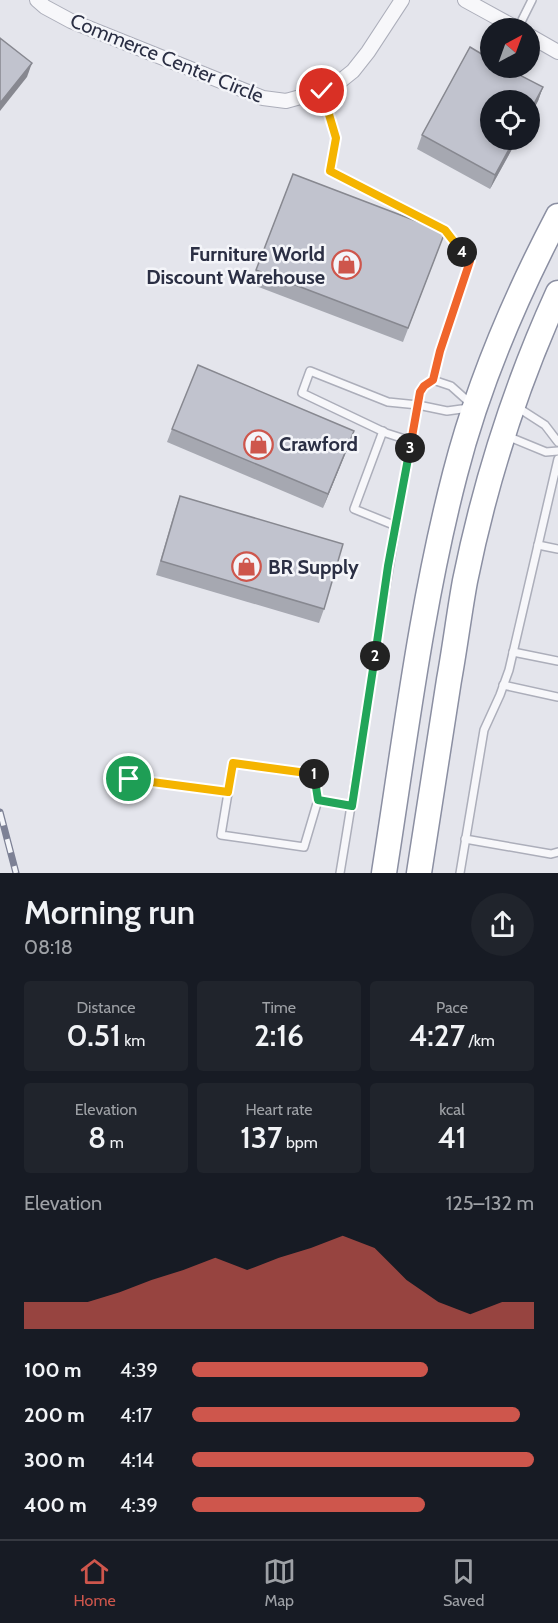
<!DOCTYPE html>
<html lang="en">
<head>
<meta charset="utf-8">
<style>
	body { margin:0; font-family:Cabin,sans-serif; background:#20242c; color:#f1f3f6; height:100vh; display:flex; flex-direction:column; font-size:22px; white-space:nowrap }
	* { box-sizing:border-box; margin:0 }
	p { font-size:20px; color:#9ea1a6 }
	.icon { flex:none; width:33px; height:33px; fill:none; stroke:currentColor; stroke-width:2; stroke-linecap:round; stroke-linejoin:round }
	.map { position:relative; height:873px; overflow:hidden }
	.sheet { display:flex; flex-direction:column; background:#171b24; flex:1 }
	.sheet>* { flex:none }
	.needle { width:39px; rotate:41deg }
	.controls { position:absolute; left:480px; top:18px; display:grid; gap:12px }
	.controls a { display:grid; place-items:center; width:60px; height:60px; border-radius:50%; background:#171b24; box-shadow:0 3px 9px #0003; font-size:30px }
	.pin { position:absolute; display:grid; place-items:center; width:51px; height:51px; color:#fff; margin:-26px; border:3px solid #fff; border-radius:50%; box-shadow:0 2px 6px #0007 }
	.km { position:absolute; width:30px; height:30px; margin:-15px; border-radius:50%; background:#222; color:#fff; font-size:16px; line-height:30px; text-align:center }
	.round { display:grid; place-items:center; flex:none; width:63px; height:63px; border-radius:32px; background:#20242c }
	.overview { display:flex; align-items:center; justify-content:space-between; height:102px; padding:0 24px }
	h1 { font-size:33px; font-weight:600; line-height:45px }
	.stats { display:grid; grid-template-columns:repeat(3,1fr); gap:9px; height:102px; padding:6px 24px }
	.stats div { display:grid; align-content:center; border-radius:6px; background:#20242c; text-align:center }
	.stats b { font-size:30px; font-weight:600 }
	.stats small { font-size:16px; font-weight:400 }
	.stats p { font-size:16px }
	.chart { height:168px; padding:12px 24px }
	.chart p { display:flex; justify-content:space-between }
	.chart svg { width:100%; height:108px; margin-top:6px; fill:#ce564c; opacity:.7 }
	ul { padding:0 24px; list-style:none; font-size:20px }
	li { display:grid; grid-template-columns:96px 72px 1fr; align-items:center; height:45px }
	li i { height:15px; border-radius:8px; background:#ce564c }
	.tab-bar { display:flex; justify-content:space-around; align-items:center; height:84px; border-top:2px solid #363941; background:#171b24; font-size:16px; color:#9ea1a6 }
	.tab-bar a { display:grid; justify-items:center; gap:3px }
	.tab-bar .current { color:#ce564c }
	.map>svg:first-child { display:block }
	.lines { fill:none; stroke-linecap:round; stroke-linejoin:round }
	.lane-casing { stroke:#acaeba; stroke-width:10 }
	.street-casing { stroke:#acaeba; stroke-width:16 }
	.highway-casing { stroke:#8b8fa2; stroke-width:27 }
	.lane { stroke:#f7f7fa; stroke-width:7 }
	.street { stroke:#f7f7fa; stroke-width:14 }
	.highway { stroke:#fff; stroke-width:24 }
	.rail-casing { stroke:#7d8195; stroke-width:7 }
	.rail { stroke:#f4f5f9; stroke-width:4.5; stroke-dasharray:14; stroke-linecap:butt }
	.wall { fill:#a6a8b1 }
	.shaded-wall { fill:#878890 }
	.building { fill:#c1c3ce; stroke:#878890; stroke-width:1.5 }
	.split-1-casing { stroke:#fff; stroke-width:12 }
	.split-2-casing { stroke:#fff; stroke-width:12 }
	.split-3-casing { stroke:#fff; stroke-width:12 }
	.split-4-casing { stroke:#fff; stroke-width:12 }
	.split-5-casing { stroke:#fff; stroke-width:12 }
	.split-1 { stroke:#f5b400; stroke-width:8 }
	.split-2 { stroke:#22a559; stroke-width:8 }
	.split-3 { stroke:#22a559; stroke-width:8 }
	.split-4 { stroke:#f0652b; stroke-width:8 }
	.split-5 { stroke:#f5b400; stroke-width:8 }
	.labels { text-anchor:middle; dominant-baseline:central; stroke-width:5; stroke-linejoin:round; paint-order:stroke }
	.street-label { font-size:20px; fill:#2b2f44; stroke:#f4f5f9 }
	.poi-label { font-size:20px; font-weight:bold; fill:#2b2f44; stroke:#f4f5f9; text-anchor:start }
</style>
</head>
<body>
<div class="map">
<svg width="558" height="873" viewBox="0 0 558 873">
	<rect width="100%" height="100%" fill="#e4e5ec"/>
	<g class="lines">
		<defs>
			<g id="lane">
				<path d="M518,28L532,0"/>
				<path d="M322,91L336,138L330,171L445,230L470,261L440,351L433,380"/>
				<path d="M517,407L545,425L558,442"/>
				<path d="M383,431L354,509L396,526"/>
				<path d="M507,436L546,452L558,451"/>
				<path d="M411,441L386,433L302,393L310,371L388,402L418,405L447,411L469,408"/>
				<path d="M538,545L558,549"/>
				<path d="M513,652L558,661"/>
				<path d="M503,685L558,697"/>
				<path d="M233,763L314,774L318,800L304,847L221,835Z"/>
				<path d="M129,779L228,792"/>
				<path d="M318,800L352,806"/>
				<path d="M465,839L551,854L558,852"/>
				<path d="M340,873C367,713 389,552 420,392L424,386L433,380L451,386L470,403"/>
				<path d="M460,873L484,730L500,695L509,670L558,459"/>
			</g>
			<g id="street">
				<path d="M37,0L45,7L71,21L263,98L286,101L322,91L338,83L353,71L368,52L402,0"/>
				<path d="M465,0L516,28"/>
				<path d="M530,36L558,52"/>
			</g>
			<g id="highway">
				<path d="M384,873C405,740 421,605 455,474C478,384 515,298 558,216"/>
				<path d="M419,873C429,809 439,744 449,680C455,647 459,614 465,581C485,482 516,385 558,293"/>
			</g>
		</defs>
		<use href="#lane" class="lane-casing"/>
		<use href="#street" class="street-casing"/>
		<use href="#highway" class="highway-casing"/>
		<use href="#lane" class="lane"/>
		<use href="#street" class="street"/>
		<use href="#highway" class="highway"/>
		<defs>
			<path id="rail" d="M0,812L16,873"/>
		</defs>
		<use href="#rail" class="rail-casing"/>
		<use href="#rail" class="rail"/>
	</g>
	<g class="wall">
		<path d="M470,47L490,59V68H506L543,87L538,101L530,116V100H490V140H517L490,189L417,149L422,135Z"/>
		<path d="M293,174L445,232L403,342L251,284Z"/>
		<path d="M172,429L354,431L323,508L167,442Z"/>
		<path d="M180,496L324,609L319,623L156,575L175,510Z"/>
	</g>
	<g class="shaded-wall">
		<path d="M32,63L27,77L0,111V103Z"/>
		<path d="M543,87L538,101L530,116V111Z"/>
		<path d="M514,140H517L490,189L495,175Z"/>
		<path d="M354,431L349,445L323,508L328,494Z"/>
	</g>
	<g class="building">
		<path d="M0,38L32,63L0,103Z"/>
		<path d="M470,47L490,59V68H506L543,87L530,111V100H490V140H514L495,175L422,135Z"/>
		<path d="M293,174L445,232L408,328L256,270Z"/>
		<path d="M198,365L354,431L328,494L172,429Z"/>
		<path d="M180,496L343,544L324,609L161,561Z"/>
	</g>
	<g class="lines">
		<defs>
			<path id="split-1" d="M129,779L228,792L233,763L314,774"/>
			<path id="split-2" d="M314,774L318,800L352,806L375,656"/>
			<path id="split-3" d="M375,656L388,566L410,448"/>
			<path id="split-4" d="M410,448L420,392L424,386L433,380L440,351L470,261L462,252"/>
			<path id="split-5" d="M322,91L336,138L330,171L445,230L462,252"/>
		</defs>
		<use href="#split-1" class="split-1-casing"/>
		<use href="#split-2" class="split-2-casing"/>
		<use href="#split-3" class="split-3-casing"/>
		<use href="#split-4" class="split-4-casing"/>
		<use href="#split-5" class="split-5-casing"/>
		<use href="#split-1" class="split-1"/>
		<use href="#split-2" class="split-2"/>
		<use href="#split-3" class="split-3"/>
		<use href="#split-4" class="split-4"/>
		<use href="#split-5" class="split-5"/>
	</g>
	<defs>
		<symbol id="shop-ring" viewBox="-11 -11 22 22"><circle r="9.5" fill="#f4f5f9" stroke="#ce564c" stroke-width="1.5"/><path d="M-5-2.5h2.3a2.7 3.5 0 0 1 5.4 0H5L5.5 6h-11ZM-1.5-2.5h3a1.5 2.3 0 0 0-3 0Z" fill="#ce564c"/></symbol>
	</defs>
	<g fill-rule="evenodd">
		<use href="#shop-ring" x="330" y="248" width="33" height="33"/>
		<use href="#shop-ring" x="242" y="428" width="33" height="33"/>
		<use href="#shop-ring" x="230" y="550" width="33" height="33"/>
	</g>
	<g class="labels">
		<g class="street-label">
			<text transform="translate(167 58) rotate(22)">Commerce Center Circle</text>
		</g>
		<g class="poi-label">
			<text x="325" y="254" text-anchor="end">Furniture World<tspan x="325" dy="23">Discount Warehouse</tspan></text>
			<text x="279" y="444">Crawford</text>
			<text x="268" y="567">BR Supply</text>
		</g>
	</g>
</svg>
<div class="controls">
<a><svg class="needle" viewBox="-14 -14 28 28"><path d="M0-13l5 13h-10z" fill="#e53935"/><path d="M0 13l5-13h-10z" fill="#9ea1a6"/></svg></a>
<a><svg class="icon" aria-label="locate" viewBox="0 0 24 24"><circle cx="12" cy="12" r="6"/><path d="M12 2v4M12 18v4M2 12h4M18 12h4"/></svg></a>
</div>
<div class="pin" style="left:129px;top:779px;background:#1e9e55"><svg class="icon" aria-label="arrive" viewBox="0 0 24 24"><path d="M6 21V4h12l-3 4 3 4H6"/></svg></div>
<div class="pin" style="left:322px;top:91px;background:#d93025"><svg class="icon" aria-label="check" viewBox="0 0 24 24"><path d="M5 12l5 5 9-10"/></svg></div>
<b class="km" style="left:314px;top:774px">1</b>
<b class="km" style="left:375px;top:656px">2</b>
<b class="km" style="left:410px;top:448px">3</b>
<b class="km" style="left:462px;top:252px">4</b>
</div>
<section class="sheet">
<div class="overview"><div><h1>Morning run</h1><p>08:18</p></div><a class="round"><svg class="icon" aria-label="share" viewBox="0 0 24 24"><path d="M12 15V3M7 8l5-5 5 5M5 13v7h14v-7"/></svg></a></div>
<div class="stats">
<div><p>Distance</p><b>0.51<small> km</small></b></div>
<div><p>Time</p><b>2:16</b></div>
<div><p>Pace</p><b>4:27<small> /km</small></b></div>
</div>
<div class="stats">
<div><p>Elevation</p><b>8<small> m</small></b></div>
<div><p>Heart rate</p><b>137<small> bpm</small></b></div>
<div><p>kcal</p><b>41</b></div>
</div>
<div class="chart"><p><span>Elevation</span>125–132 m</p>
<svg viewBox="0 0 160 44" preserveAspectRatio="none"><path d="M0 44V33L10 33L20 33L30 29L40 24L50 20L60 15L70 20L80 15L90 11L100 6L110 11L120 24L130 33L140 38L150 33L160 33V44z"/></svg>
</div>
<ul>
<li><b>100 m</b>4:39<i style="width:69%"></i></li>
<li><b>200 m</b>4:17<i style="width:96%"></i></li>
<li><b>300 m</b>4:14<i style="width:100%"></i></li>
<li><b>400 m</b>4:39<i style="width:68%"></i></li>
</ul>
</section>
<nav class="tab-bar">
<a class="current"><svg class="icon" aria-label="home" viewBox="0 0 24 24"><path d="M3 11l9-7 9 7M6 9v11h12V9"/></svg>Home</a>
<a><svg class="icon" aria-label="map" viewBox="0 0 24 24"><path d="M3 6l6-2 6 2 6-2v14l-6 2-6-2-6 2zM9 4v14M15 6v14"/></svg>Map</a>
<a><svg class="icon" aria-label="saved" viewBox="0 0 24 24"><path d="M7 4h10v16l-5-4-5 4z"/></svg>Saved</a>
</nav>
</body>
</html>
